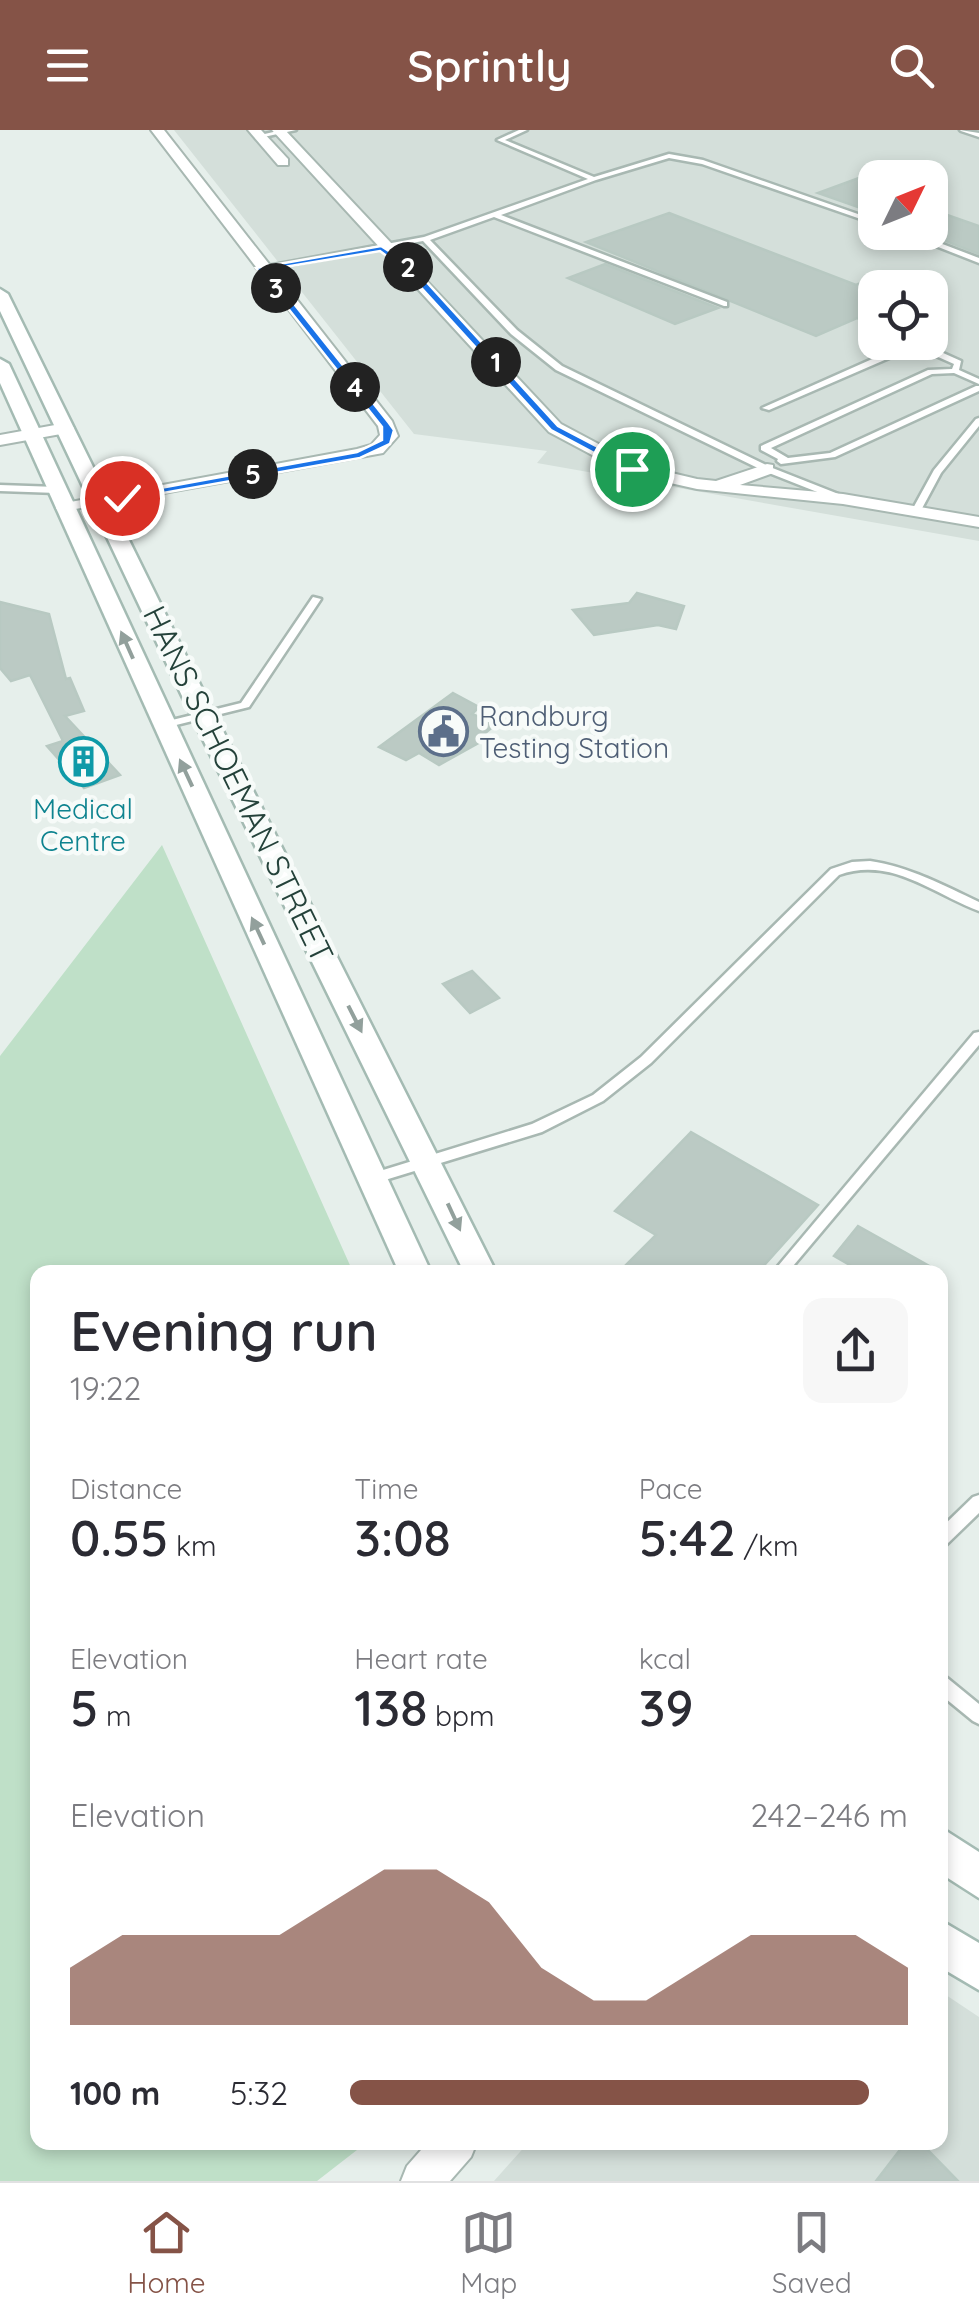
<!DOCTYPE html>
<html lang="en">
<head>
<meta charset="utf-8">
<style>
	body { margin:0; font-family:Quicksand,sans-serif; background:#f7f7f7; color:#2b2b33; height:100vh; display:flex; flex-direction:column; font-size:38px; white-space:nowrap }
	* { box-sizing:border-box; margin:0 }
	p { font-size:32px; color:#7c7c81 }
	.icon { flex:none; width:55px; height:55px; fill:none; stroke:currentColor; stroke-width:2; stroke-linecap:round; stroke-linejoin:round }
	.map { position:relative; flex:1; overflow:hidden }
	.side { position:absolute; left:30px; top:1135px; width:918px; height:885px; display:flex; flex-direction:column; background:#fff; border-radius:20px; box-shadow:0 5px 15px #0003 }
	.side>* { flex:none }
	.needle { width:65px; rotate:47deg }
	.buttons { position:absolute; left:858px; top:30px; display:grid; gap:20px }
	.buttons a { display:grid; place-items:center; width:90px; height:90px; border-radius:20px; background:#fff; box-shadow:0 5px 15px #0003; font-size:50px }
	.pin { position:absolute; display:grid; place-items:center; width:85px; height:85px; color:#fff; margin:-42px; border:5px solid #fff; border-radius:50%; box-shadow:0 2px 10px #0007 }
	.km { position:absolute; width:50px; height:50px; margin:-25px; border-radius:50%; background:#222; color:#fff; font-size:28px; line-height:50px; text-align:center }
	.round { display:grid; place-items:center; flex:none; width:105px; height:105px; border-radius:20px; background:#f7f7f7 }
	.headline { display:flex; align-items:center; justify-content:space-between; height:170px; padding:0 40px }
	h1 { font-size:55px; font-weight:600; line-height:75px }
	.figures { display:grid; grid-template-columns:repeat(3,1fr); gap:15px; height:170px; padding:10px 40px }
	.figures div { display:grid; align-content:center }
	.figures b { font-size:50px; font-weight:600 }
	.figures small { font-size:28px; font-weight:400 }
	.figures p { font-size:28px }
	.chart { height:280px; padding:20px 40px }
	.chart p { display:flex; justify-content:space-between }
	.chart svg { width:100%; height:180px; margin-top:10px; fill:#855347; opacity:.7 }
	ul { padding:0 40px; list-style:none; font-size:32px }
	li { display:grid; grid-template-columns:160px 120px 1fr; align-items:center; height:75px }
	li i { height:25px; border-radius:12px; background:#855347 }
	header { display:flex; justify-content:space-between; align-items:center; height:130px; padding:0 40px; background:#855347; color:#fff; font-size:45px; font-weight:600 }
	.dock { display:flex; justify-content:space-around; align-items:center; height:140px; border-top:2px solid #e1e1e2; background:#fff; font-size:28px; color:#7c7c81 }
	.dock a { display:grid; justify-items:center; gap:5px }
	.dock .selected { color:#855347 }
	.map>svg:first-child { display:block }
	.built { fill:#d4dfda; fill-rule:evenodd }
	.green { fill:#bfe0c8 }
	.building { fill:#bbcac4; stroke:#b8c9c2; stroke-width:2.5 }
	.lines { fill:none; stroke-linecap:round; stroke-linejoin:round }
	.lane-casing { stroke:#a8b8b2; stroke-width:5 }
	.street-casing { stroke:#a8b8b2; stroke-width:4 }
	.secondary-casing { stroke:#a4bbb3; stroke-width:5 }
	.lane { fill:#fff; fill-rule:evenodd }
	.street { fill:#fff; fill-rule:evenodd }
	.secondary { fill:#fff; fill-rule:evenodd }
	.oneway { fill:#92a09c }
	.route { fill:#1a73e8; stroke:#fff; stroke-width:2.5 }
	.labels { text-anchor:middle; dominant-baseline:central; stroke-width:9; stroke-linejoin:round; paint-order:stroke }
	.far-service-label { font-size:28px; fill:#4e5e75; stroke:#f7fbf9; text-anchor:start }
	.far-culture-label { font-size:28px; fill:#0d838f; stroke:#f7fbf9 }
	.street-label { font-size:32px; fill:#24423a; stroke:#f7fbf9 }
</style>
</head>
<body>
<header><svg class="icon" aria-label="menu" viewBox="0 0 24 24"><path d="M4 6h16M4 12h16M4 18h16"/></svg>Sprintly<svg class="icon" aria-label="search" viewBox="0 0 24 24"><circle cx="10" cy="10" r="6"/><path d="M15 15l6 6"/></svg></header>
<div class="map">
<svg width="979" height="2051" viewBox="0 0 979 2051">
	<rect width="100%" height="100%" fill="#e6efeb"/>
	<g class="built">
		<path d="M174,0H979V411L537,333L547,321L414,304ZM875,48H930V102H875ZM875,158H930V212H875Z"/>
		<path d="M940,1861L979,1887V2051H494L528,2013L940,2012Z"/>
	</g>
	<path class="green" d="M162,715L353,1142H38V2012L366,2013L317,2051H0V926Z"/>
	<g class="building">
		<path d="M875,42V83L818,63Z"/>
		<path d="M930,79L979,96V124L930,105Z"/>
		<path d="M669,83L856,155L875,147V195L857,188L816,206L586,112Z"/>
		<path d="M605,134L718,178L675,194L568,148Z"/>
		<path d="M637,463L684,476L676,499L658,495L594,505L573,480L629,473Z"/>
		<path d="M0,472L49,484L66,549L70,548L84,581L65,586L120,645L84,658L47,616L63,611L30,545L11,551L0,538Z"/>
		<path d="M453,563L479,577L472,584L496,594L478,609L482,611L439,635L419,623L406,630L379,617Z"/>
		<path d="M472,841L499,868L470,883L443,854Z"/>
		<path d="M691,1002L818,1075L758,1142H619L656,1105L615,1081Z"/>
		<path d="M858,1096L940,1142H862L834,1126Z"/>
		<path d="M906,2012H920L958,2051H876Z"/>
	</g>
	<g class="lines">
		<defs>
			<g id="lane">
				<path d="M282,0H296L259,8L256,6Z"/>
				<path d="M519,0H527L505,10L594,47L669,24L703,30L875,90V94L702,34L669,28L596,50L501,85L727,172V176H724L494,87L430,110L517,200L562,236L770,337L846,367V371H840L764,341L556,240L511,204L423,111L261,140L257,138L424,107L588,49L497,10Z"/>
				<path d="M960,0L979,3V7L961,1Z"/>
				<path d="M900,102H911L979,128V133Z"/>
				<path d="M906,214L932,218L961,231L959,240L979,249V254L954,243L932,244L771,318L788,328L830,323L976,256H979V261L835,327L781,334L777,331L778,329L761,320V316L928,240L952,239L954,234L927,222L910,219L769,280L762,278Z"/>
				<path d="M979,288V296L941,343L919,384H913L911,382L934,340L976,289Z"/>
				<path d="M0,355L57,357L61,360L57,363L0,361Z"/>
				<path d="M313,467L321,469L249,577L164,598L160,597V593L241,573Z"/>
				<path d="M870,731C910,737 943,755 979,772V781C933,764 891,726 839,745L651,933L603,971L542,1002L372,1054L367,1053L365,1049L367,1045L532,994L593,965L641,927L831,739L852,732Z"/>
				<path d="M979,902V915L788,1142H773L974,903Z"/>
				<path d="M979,1365V1383L946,1415L940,1417V1399L973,1367Z"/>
				<path d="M940,1545L946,1547L979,1574V1594L973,1591L940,1564Z"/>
			</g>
			<g id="street">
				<path d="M151,0H164L392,291L398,306L383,323L59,382L56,378L65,373L357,319L371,315L380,305L378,296Z"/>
				<path d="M248,0H261L288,29V35H278Z"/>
				<path d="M272,0H285L561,294L638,335L697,349L716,351L767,334L773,335V343L740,355L843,364L979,387V397L843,374L697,359L626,343L549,302Z"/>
				<path d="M66,293L74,298L72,302L0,315V305Z"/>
				<path d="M428,2012H477L471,2027L450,2051H401L407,2036Z"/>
			</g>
			<g id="secondary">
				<path d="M0,159L8,164L216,587L496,1142H464L192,587L0,181Z"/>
				<path d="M0,229L9,234L431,1142H399L0,253Z"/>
				<path d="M940,1697L979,1722V1768L940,1743Z"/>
				<path d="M940,1790L979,1813V1860L940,1837Z"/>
			</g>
		</defs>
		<use href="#lane" class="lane-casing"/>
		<use href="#street" class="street-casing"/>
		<use href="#secondary" class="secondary-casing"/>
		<use href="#lane" class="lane"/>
		<use href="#street" class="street"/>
		<use href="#secondary" class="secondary"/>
	</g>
	<defs><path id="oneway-solid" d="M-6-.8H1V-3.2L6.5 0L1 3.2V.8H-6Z" transform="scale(2.5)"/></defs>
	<g class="oneway">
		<use href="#oneway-solid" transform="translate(127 515) rotate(-114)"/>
		<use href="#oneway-solid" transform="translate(186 643) rotate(-115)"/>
		<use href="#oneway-solid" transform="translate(258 801) rotate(-115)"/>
		<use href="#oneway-solid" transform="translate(355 889) rotate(63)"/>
		<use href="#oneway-solid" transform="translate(454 1087) rotate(65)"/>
	</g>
	<path class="route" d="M381,116L411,135L558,296L636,337V341H628L551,300L404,139L380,121L267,140L389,293L394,300L390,314L360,328L118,371L122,365L357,322L382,310V297L256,138Z"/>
	<defs>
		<symbol id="civic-ring" viewBox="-11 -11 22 22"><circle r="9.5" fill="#f7fbf9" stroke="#5c6f8a" stroke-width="1.5"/><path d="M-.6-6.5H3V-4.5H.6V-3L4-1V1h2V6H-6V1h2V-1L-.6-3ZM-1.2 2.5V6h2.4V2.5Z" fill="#5c6f8a"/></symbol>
		<symbol id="building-ring" viewBox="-11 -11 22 22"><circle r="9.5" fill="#f7fbf9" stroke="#0f9aa8" stroke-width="1.5"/><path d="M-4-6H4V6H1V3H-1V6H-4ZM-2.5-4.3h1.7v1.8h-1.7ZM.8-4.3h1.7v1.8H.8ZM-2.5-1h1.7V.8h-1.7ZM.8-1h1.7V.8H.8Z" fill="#0f9aa8"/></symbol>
	</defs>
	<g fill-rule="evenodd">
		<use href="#civic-ring" x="416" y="574" width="55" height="55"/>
		<use href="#building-ring" x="56" y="604" width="55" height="55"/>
	</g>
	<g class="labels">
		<g class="far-service-label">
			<text x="479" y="585">Randburg<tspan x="479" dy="32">Testing Station</tspan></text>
		</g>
		<g class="far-culture-label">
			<text x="83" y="678">Medical<tspan x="83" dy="32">Centre</tspan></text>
		</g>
		<g class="street-label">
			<text transform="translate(239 654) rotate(64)">HANS SCHOEMAN STREET</text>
		</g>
	</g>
</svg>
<div class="buttons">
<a><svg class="needle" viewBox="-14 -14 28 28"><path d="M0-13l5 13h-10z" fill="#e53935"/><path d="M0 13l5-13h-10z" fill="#7c7c81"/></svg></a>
<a><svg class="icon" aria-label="locate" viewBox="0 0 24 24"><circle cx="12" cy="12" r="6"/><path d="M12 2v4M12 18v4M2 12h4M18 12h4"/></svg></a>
</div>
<div class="pin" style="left:632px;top:339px;background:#1e9e55"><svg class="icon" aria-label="arrive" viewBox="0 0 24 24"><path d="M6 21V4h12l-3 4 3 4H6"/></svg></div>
<div class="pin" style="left:122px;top:368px;background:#d93025"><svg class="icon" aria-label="check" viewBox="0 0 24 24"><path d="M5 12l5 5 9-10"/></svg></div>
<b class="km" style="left:496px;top:232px">1</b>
<b class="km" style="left:408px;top:137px">2</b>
<b class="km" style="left:276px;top:158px">3</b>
<b class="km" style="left:355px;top:257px">4</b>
<b class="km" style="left:253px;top:344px">5</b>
<section class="side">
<div class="headline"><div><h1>Evening run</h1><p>19:22</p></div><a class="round"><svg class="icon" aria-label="share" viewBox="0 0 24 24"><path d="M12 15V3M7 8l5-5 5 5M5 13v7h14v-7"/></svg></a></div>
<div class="figures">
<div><p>Distance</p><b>0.55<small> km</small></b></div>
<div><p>Time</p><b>3:08</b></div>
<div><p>Pace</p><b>5:42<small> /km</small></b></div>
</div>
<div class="figures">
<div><p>Elevation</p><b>5<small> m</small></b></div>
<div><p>Heart rate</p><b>138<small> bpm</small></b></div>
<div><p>kcal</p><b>39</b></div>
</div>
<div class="chart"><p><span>Elevation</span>242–246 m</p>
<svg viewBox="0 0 160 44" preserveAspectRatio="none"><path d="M0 44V30L10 22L20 22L30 22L40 22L50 14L60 6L70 6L80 14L90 30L100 38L110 38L120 30L130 22L140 22L150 22L160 30V44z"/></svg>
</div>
<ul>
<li><b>100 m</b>5:32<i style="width:93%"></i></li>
</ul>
</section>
</div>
<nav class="dock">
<a class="selected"><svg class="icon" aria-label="home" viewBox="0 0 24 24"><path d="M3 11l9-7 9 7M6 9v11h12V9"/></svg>Home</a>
<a><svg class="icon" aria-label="map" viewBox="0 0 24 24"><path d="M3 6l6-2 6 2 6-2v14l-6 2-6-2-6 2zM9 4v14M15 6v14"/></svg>Map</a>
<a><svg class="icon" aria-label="saved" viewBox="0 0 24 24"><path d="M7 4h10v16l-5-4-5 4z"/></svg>Saved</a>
</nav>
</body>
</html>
